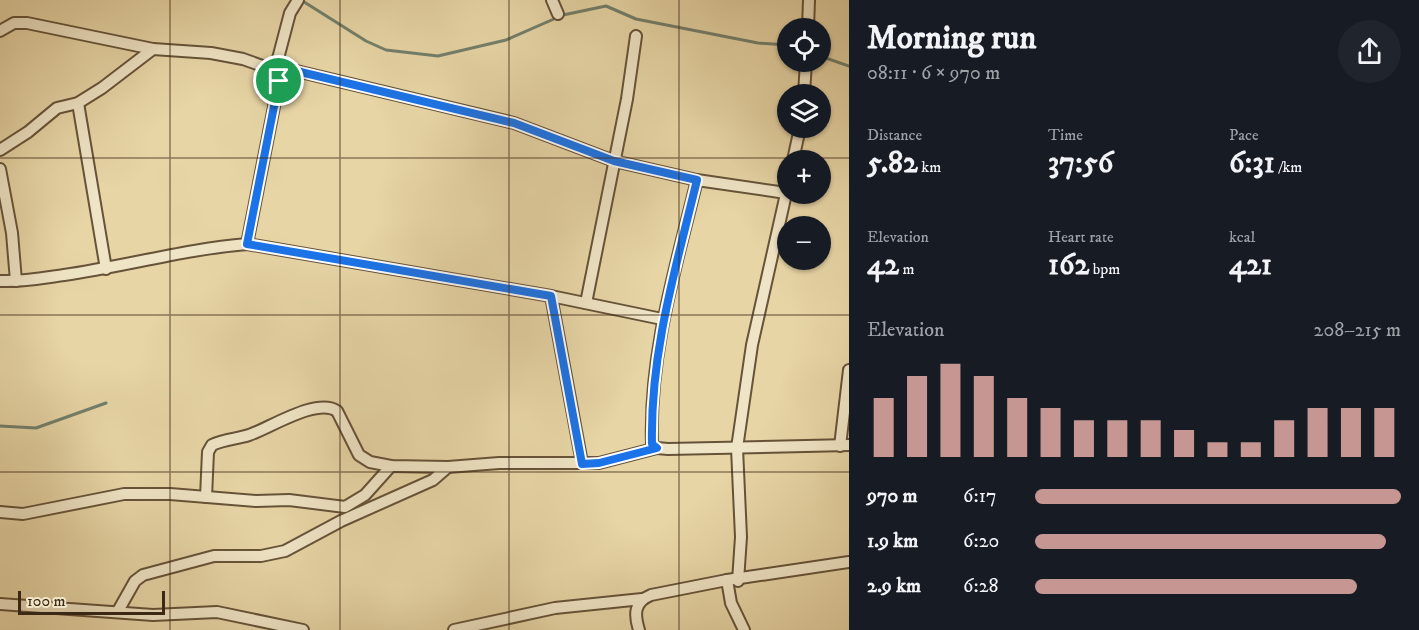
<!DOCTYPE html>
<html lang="en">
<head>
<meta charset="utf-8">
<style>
	body { margin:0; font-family:"IM FELL DW Pica",serif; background:#20242c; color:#f1f3f6; height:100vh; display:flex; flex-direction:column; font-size:22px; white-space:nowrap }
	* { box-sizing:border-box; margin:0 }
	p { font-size:20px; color:#9ea1a6 }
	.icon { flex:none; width:33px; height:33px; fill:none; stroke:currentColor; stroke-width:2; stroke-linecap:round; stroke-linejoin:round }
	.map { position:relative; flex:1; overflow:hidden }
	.drawer { display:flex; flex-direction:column; background:#171b24; width:570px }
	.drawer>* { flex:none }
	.controls { position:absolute; left:777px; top:18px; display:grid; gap:12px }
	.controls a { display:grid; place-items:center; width:54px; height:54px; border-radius:50%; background:#171b24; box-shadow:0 2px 4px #0004; font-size:30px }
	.scale { position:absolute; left:18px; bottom:15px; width:147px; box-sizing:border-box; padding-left:6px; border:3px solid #3b2815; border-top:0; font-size:16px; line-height:21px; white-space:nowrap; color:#3b2815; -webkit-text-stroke:4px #efe4c5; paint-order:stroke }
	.pin { position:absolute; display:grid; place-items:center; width:51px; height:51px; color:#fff; margin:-26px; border:3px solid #fff; border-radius:50%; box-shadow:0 2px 6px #0007 }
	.round { display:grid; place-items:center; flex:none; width:63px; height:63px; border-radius:32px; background:#20242c }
	.overview { display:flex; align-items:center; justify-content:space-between; height:102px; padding:0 18px }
	h1 { font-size:33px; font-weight:800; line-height:45px }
	.stats { display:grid; grid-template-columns:repeat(3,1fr); gap:9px; height:102px; padding:6px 18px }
	.stats div { display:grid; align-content:center }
	.stats b { font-size:30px; font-weight:800 }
	.stats small { font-size:16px; font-weight:400 }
	.stats p { font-size:16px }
	.chart { height:168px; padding:12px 18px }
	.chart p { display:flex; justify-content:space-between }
	.chart svg { width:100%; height:108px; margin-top:6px; stroke:#c59692; stroke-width:6 }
	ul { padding:0 18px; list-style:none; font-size:20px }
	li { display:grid; grid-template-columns:96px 72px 1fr; align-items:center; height:45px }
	li i { height:15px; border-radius:8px; background:#c59692 }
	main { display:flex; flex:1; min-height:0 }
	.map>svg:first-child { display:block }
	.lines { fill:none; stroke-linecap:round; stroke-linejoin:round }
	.stream { stroke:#727f6b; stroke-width:3 }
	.minor-casing { stroke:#665339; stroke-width:14 }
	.minor { stroke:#efe4c5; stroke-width:10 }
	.route-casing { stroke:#fff; stroke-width:12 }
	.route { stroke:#1a73e8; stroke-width:8 }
	.grid { fill:none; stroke:#3b2815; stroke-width:1.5; stroke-opacity:0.55 }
</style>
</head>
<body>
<main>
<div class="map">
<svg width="849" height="630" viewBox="0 0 849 630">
	<rect width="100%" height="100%" fill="#e7d5a6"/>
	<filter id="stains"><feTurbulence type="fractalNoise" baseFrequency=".00333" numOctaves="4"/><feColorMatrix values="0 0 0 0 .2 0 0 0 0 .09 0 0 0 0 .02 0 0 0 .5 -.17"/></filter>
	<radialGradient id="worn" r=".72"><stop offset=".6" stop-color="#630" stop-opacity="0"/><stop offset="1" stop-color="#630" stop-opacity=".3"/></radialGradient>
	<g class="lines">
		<g class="stream">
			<path d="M301,0L366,41L386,50L438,56L506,40L563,15L606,6L636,19L758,43L788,45"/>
			<path d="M820,56L849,66"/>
			<path d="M0,426L36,428L106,403"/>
		</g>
		<defs>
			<g id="minor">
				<path d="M552,0L558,14"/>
				<path d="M808,28L809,0"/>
				<path d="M0,31L14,23H27L153,49L211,53L243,59L282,73"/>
				<path d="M275,70L290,13L298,0"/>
				<path d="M804,94L806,62"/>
				<path d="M78,103L106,269"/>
				<path d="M0,150L28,132L57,108L78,103L102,88L153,49"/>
				<path d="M793,160L800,128"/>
				<path d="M0,169L12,233L16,281"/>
				<path d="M697,180C676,267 649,353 652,444L657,448L668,449L849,445"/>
				<path d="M247,244L279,81L282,73L288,69L514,123L614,161L697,180L786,193"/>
				<path d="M0,281C22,282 43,278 64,275C126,266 186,249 247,244L551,296L662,319"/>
				<path d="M551,296L582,463"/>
				<path d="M586,303L627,99L636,36"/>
				<path d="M840,446L849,370"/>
				<path d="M206,497L208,452L212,445C224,439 237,439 249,435C270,428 317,397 337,411L359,455L370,462L391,466L448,467L499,463H599L657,448"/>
				<path d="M0,512L23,514L124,494H170L256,501L289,500L345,507L365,495L391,466"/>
				<path d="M727,580L731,603L744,630"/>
				<path d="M738,581L741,537L737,448L752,345L788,185"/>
				<path d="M0,604L153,615L217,612L303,630"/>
				<path d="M118,611L135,581L143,575L214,556H261L285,551L341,521L433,480L448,467"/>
				<path d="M454,630L555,608L642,599"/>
				<path d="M639,630C634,614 634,602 651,595L727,580L849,562"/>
			</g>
		</defs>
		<use href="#minor" class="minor-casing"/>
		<use href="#minor" class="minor"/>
	</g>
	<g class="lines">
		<defs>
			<path id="route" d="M288,69L514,123L614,161L697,180C676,267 650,353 652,444L657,448L599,463L582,464L551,296L247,244L279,81L282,73Z"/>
		</defs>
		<use href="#route" class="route-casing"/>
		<use href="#route" class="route"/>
	</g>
	<path class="grid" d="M170,0V630M340,0V630M509,0V630M679,0V630M0,158H849M0,315H849M0,472H849"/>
	<rect width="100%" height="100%" filter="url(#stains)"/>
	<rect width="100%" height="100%" fill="url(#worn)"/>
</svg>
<div class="controls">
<a><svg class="icon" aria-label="locate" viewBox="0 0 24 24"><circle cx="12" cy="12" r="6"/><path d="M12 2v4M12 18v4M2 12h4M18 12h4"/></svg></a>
<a><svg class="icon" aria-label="layers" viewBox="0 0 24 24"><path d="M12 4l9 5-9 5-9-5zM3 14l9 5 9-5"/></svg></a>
<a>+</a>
<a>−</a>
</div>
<div class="scale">100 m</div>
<div class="pin" style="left:279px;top:81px;background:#1e9e55"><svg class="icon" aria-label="arrive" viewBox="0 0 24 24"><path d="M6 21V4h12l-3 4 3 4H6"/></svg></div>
</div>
<section class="drawer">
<div class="overview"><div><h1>Morning run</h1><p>08:11 · 6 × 970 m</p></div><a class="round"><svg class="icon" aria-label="share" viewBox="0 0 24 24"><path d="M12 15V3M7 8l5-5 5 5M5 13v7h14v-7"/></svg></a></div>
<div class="stats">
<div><p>Distance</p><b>5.82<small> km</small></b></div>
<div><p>Time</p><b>37:56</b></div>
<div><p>Pace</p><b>6:31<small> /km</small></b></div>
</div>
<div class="stats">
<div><p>Elevation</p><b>42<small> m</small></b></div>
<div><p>Heart rate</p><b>162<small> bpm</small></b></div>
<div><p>kcal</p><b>421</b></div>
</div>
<div class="chart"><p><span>Elevation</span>208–215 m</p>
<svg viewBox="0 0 160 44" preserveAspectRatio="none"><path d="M5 44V20M15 44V11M25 44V6M35 44V11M45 44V20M55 44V24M65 44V29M75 44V29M85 44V29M95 44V33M105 44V38M115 44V38M125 44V29M135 44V24M145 44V24M155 44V24"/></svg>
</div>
<ul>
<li><b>970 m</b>6:17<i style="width:100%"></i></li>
<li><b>1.9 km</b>6:20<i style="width:96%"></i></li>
<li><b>2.9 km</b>6:28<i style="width:88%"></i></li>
</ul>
</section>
</main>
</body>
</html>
